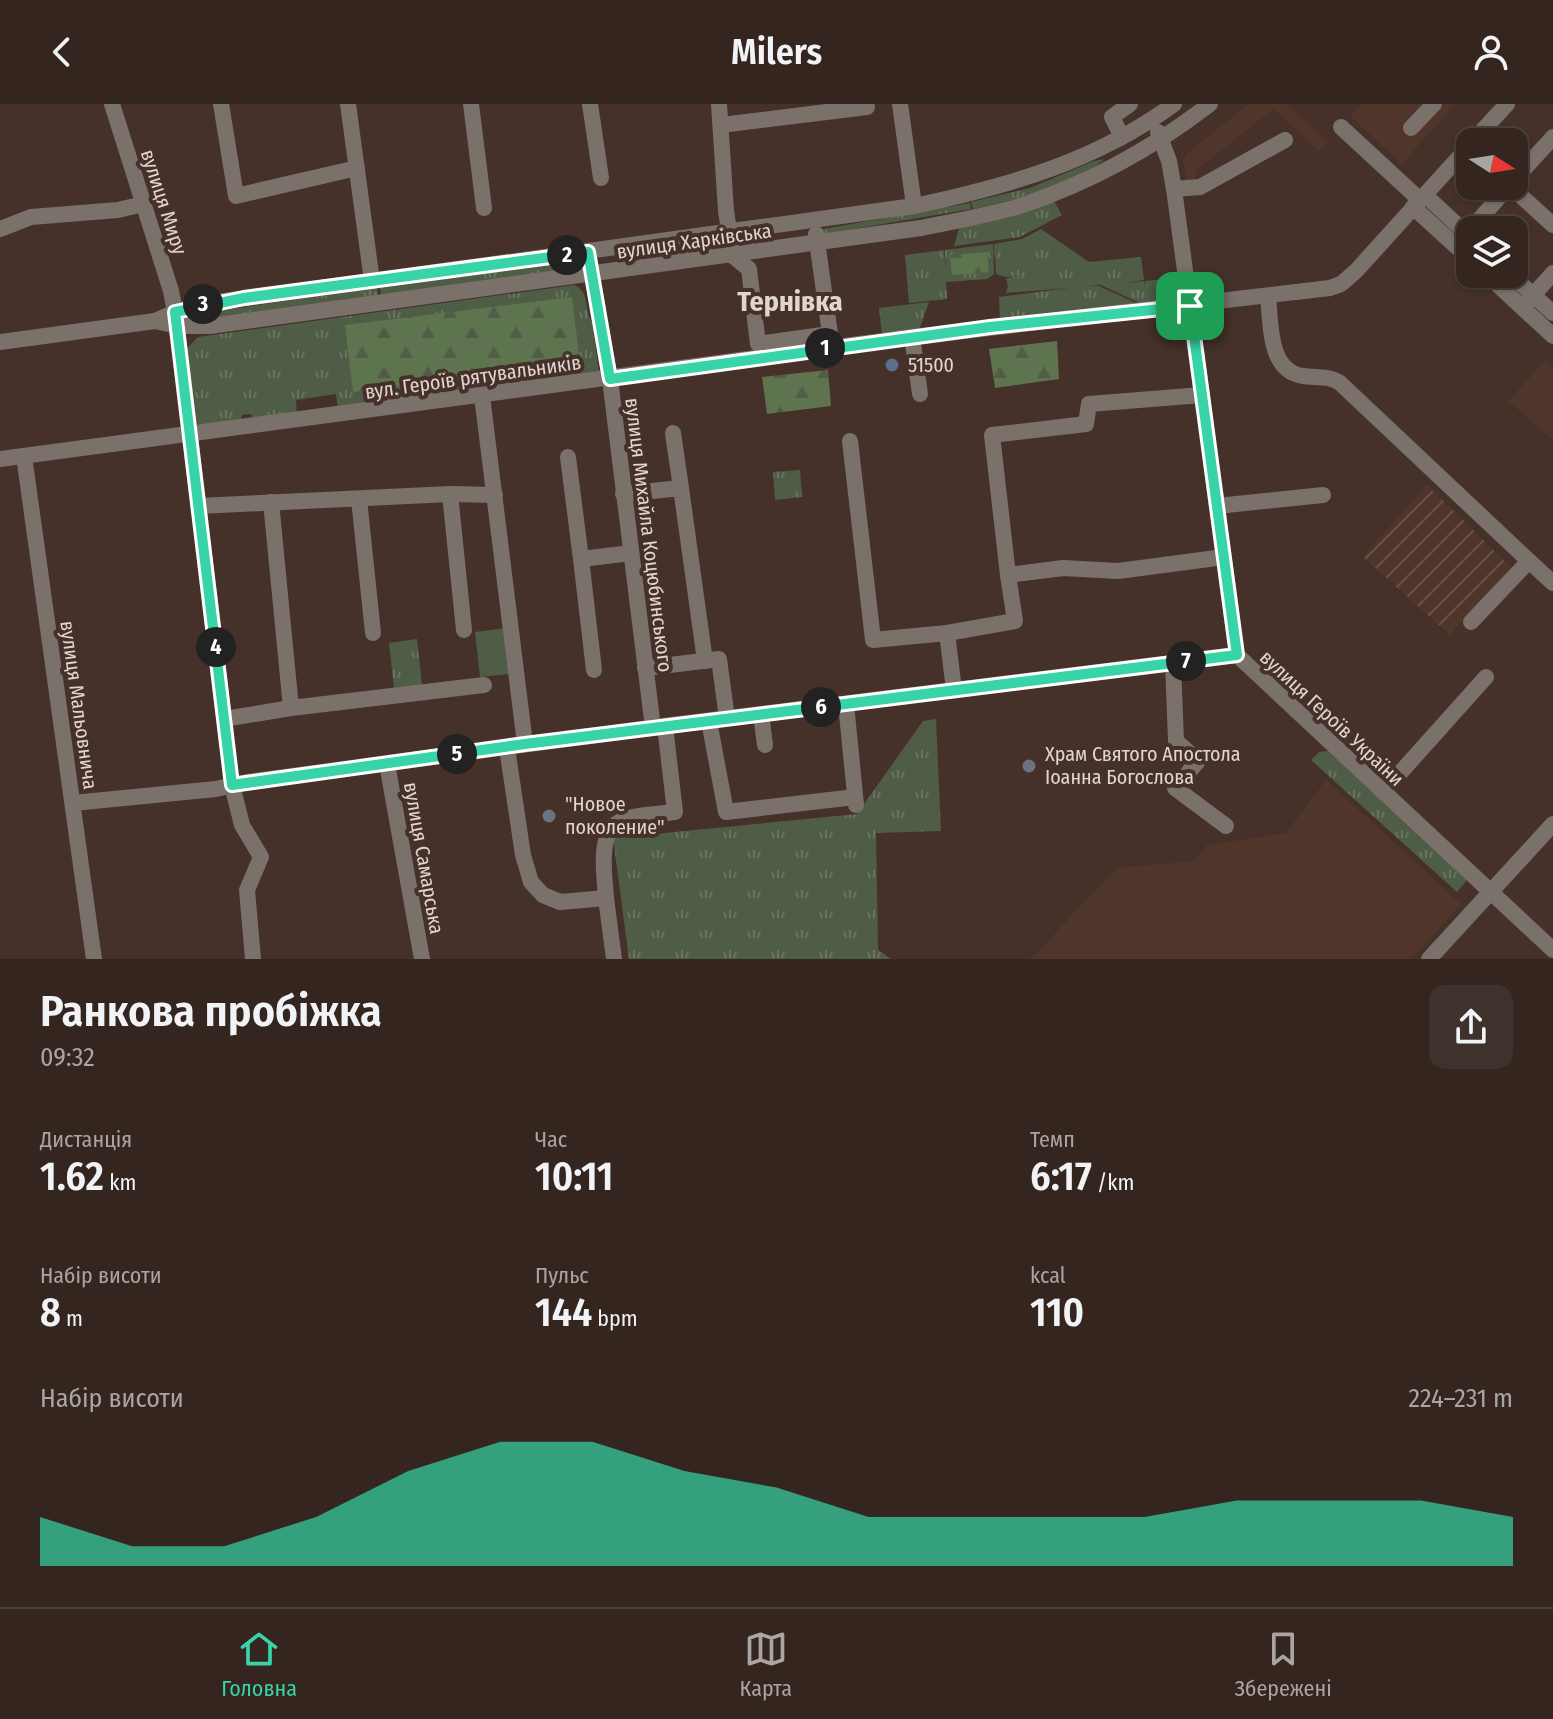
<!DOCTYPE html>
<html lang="uk">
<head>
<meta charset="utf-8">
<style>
	body { margin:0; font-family:"Fira Sans Condensed",sans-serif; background:#3f312c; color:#f1f3f6; height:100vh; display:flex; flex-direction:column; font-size:30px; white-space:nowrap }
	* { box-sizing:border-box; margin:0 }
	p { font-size:26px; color:#a9a5a4 }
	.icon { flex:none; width:44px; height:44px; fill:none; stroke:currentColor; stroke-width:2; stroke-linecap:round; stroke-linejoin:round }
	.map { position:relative; height:855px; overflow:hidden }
	.side { display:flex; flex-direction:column; background:#34251f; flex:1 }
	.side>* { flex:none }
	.needle { width:52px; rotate:102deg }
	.fabs { position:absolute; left:1456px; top:24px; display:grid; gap:16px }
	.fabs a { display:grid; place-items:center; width:72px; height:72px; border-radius:16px; background:#34251f; box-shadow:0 2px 6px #0004,0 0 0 2px #4e423d; font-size:40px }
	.pin { position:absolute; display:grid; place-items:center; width:68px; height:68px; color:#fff; margin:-34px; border-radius:16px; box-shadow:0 4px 12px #0006 }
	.km { position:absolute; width:40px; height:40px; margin:-20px; border-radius:50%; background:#222; color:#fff; font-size:22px; line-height:40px; text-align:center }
	.round { display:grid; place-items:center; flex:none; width:84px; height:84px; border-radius:16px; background:#3f312c }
	.head { display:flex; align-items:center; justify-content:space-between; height:136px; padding:0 40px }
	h1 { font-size:44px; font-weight:600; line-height:60px }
	.figures { display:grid; grid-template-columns:repeat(3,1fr); gap:12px; height:136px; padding:8px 40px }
	.figures div { display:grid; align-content:center }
	.figures b { font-size:40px; font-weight:600 }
	.figures small { font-size:22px; font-weight:400 }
	.figures p { font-size:22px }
	.chart { height:224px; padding:16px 40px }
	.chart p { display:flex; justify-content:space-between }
	.chart svg { width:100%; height:144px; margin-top:8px; fill:#36d4a7; opacity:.7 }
	header { display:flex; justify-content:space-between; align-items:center; height:104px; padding:0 40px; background:#34251f; font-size:36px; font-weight:600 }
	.tabs { display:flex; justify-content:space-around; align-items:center; height:112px; border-top:2px solid #4e423d; background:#34251f; font-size:22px; color:#a9a5a4 }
	.tabs a { display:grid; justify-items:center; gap:4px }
	.tabs .selected { color:#36d4a7 }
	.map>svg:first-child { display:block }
	.built { fill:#50362a }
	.industrial { fill:url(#industrial-furrows) }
	.grass { fill:url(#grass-tufts) }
	.forest { fill:url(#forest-firs) }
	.pitch { fill:#4f5d46 }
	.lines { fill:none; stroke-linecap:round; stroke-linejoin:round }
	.minor { stroke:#7a716b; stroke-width:16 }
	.route-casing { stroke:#fff; stroke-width:16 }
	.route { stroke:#36d4a7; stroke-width:10 }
	.service-dot { fill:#5c6f8a; stroke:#453129; stroke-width:3 }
	.worship-dot { fill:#6b7280; stroke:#453129; stroke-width:3 }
	.labels { text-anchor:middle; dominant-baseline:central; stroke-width:8; stroke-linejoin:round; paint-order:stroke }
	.street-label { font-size:20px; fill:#e2d4cf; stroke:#453129 }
	.poi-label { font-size:20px; fill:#e2d4cf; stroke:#453129; text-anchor:start }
	.district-label { font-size:28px; font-weight:bold; fill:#e2d4cf; stroke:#453129 }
</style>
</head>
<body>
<header><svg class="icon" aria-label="back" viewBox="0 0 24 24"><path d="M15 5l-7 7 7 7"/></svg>Milers<svg class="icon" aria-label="person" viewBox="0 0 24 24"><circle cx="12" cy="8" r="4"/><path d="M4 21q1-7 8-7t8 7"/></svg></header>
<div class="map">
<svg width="1553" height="855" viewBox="0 0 1553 855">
	<defs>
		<pattern id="industrial-furrows" width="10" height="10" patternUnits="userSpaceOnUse" patternTransform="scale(2)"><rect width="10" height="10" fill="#50362a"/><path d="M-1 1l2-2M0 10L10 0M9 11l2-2" fill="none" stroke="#695248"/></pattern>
		<pattern id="grass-tufts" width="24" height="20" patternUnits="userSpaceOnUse" patternTransform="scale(2)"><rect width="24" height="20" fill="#4f5d46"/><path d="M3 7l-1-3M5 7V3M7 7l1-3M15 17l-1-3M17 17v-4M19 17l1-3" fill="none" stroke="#687360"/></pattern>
		<pattern id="forest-firs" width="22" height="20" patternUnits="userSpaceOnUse" patternTransform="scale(2)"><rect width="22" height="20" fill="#5d744f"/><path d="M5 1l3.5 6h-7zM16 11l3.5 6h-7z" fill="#525d47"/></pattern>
	</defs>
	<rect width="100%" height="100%" fill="#453129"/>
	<g class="built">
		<path d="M1249,0H1287L1328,38L1319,47L1274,5L1196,66V76L1186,77L1183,57L1187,49Z"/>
		<path d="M1361,0H1455L1402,60L1350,12Z"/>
		<path d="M1546,256L1553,262V336L1508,297Z"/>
		<path d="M1326,676L1461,800L1412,855H1031L1116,764L1194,757L1207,741L1286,729Z"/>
	</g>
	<path class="industrial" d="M1427,381L1512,464L1449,530L1363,453Z"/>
	<g class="grass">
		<path d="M1105,55C1069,84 1016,95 973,105L971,98L1030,84L1094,57Z"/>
		<path d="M1054,97L1062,111L1020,133L954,142L959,124Z"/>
		<path d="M970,99L971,105L824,130L818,126Z"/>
		<path d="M1041,125L1089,158L1141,153L1144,176L1124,179L1144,177L1145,182V177L1174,174L1176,200L1148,203L1101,181L1088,182H1099L1147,204L1000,221L999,193L1069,184L1006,189L1008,182L1006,174L1026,172L1005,173L996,170L994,140L1022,135Z"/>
		<path d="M993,140L994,170L987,175L946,178L947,195L909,199L905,151L944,146L946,164L945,146Z"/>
		<path d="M562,159L568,162L563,166L381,191L380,184Z"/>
		<path d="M574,181C591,188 583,205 592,218L599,267L338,305L336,290L296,296L297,311L253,316L251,310L242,311L240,318L199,321L193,316L187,244L198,233Z"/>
		<path d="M377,184L378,191L210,214L203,212L209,208Z"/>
		<path d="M929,198L919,226L882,230L879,204Z"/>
		<path d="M800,366L802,393L775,396L773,368Z"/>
		<path d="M417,535L422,581L394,584L389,539Z"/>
		<path d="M936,615L941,727L876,729L878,846L891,855H629L613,734L857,710L923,617Z"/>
		<path d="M1328,647L1468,775L1457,788L1311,656L1319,648Z"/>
	</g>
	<g class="forest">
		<path d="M987,148L989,168L952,171L950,151Z"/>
		<path d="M572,193L580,260L353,288L345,221Z"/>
		<path d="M1057,237L1059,275L995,284L989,245Z"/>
		<path d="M828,266L831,302L767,310L762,273Z"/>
	</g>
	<path class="pitch" d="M505,524L510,570L480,573L475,528Z"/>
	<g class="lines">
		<g class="minor">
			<path d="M112,0L171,187L175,208L232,681L242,721L261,753L247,786L253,855"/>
			<path d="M221,0L236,92L357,64"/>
			<path d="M348,0L372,177"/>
			<path d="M471,0L484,104"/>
			<path d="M590,0L601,74"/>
			<path d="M719,0L726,107L733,152L749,165L758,240L830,230L816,130"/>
			<path d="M900,0L914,102"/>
			<path d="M721,21L867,3"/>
			<path d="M1341,23L1420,96"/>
			<path d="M1411,24L1434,0"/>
			<path d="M1158,28L1169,57L1174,85L1237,551L1553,846"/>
			<path d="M1122,33L1112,13L1130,0"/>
			<path d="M1472,38L1507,0"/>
			<path d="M1514,76L1553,33"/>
			<path d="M1510,82L1553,121"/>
			<path d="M1174,85L1200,83L1285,36"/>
			<path d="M1425,91L1470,133"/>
			<path d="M1413,103L1470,155"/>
			<path d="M0,125L31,113L118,106L143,100"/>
			<path d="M1470,126L1509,82"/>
			<path d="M588,148L610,275L653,624"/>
			<path d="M1486,170L1553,232"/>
			<path d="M1510,170L1553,209"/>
			<path d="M1268,192C1271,220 1268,267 1303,272C1316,274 1328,271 1340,279L1529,457"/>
			<path d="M1526,199L1553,169"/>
			<path d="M155,217L178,222H210L921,124C955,117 990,111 1023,101C1091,78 1153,44 1210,0"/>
			<path d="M912,233L920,290"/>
			<path d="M0,238L155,217L175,208L203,200L914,102C1008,82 1095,58 1174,0"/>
			<path d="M1202,291L1089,300L1086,320L992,331L1008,471L1063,464L1118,467L1224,453"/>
			<path d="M482,292L525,640"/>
			<path d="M673,329L681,384"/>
			<path d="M850,337L873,536L947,529L954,586"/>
			<path d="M24,352L94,855"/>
			<path d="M568,353L581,455L631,449"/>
			<path d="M0,355L912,233L1330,184L1341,180L1356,167L1470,41"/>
			<path d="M450,390L464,526"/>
			<path d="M623,390L681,384L705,557"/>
			<path d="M359,395L373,529"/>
			<path d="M271,398L291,604L484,581"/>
			<path d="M199,402L450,390L495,391"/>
			<path d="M1217,402L1323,391"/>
			<path d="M581,455L594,566"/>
			<path d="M1471,518L1529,457L1553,479"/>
			<path d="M947,529L1015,517L1008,471"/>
			<path d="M1173,559L1176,637L1198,657L1175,684L1226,722"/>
			<path d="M645,564L719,555L727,614"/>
			<path d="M846,600L856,701"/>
			<path d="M761,610L765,641"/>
			<path d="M224,615L291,604"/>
			<path d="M709,617L726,708L855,693"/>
			<path d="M507,644L523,751L531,778L543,791L560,798L606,794L614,855"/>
			<path d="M387,660L422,855"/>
			<path d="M1383,688L1486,573"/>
			<path d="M73,699L216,685L247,678L672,621L1237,551"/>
			<path d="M606,794C605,770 595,726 625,715C640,710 659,710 675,708L665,622"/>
			<path d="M1429,855L1553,720"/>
		</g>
	</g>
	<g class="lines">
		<defs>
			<path id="route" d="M588,148L610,275L990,223L1190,202L1237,551L525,640L232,681L175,208L244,194Z"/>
		</defs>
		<use href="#route" class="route-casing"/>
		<use href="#route" class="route"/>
	</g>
	<circle class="service-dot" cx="892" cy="261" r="8"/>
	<g class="worship-dot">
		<circle cx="1029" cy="662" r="8"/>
		<circle cx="549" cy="712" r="8"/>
	</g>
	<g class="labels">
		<g class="street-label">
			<text transform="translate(164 98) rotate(72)">вулиця Миру</text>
			<text transform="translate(694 137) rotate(-8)">вулиця Харківська</text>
			<text transform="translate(473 273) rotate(-8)">вул. Героїв рятувальників</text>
			<text transform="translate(649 431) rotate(83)">вулиця Михайла Коцюбинського</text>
			<text transform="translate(79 601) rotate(82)">вулиця Мальовнича</text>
			<text transform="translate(1332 614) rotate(43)">вулиця Героїв України</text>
			<text transform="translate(424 754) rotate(80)">вулиця Самарська</text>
		</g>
		<g class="poi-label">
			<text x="908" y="261">51500</text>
			<text x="1045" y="650">Храм Святого Апостола<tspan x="1045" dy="23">Іоанна Богослова</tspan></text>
			<text x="565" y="700">"Новое<tspan x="565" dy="23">поколение"</tspan></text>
		</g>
		<g class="district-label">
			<text x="790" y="197">Тернівка</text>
		</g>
	</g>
</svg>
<div class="fabs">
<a><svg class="needle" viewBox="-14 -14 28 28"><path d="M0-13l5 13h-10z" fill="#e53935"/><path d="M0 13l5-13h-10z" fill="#a9a5a4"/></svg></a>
<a><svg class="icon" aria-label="layers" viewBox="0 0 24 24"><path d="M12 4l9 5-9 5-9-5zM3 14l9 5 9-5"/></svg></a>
</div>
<div class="pin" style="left:1190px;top:202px;background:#1e9e55"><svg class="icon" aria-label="arrive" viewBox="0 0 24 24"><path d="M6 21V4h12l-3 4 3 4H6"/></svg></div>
<b class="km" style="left:825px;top:244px">1</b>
<b class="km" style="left:567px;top:151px">2</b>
<b class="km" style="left:203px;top:200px">3</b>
<b class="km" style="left:216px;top:543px">4</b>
<b class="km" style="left:457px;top:650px">5</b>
<b class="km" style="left:821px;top:603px">6</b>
<b class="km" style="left:1186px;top:557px">7</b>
</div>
<section class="side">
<div class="head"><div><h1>Ранкова пробіжка</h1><p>09:32</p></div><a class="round"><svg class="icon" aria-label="share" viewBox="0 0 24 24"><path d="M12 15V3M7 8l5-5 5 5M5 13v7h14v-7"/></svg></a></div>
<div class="figures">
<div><p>Дистанція</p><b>1.62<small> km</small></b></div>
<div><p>Час</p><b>10:11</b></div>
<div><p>Темп</p><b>6:17<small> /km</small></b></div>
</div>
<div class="figures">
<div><p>Набір висоти</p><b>8<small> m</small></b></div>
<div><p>Пульс</p><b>144<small> bpm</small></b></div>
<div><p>kcal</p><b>110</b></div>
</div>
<div class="chart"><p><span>Набір висоти</span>224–231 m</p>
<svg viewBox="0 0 160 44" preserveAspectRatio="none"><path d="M0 44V29L10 38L20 38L30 29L40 15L50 6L60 6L70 15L80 20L90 29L100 29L110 29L120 29L130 24L140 24L150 24L160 29V44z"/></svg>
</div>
</section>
<nav class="tabs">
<a class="selected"><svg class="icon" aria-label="home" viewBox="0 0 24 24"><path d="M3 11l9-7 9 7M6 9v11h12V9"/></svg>Головна</a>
<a><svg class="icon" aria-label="map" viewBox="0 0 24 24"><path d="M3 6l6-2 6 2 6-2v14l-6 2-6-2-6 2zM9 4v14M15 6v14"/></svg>Карта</a>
<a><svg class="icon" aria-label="saved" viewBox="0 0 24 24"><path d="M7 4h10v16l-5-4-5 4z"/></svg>Збережені</a>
</nav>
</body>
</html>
